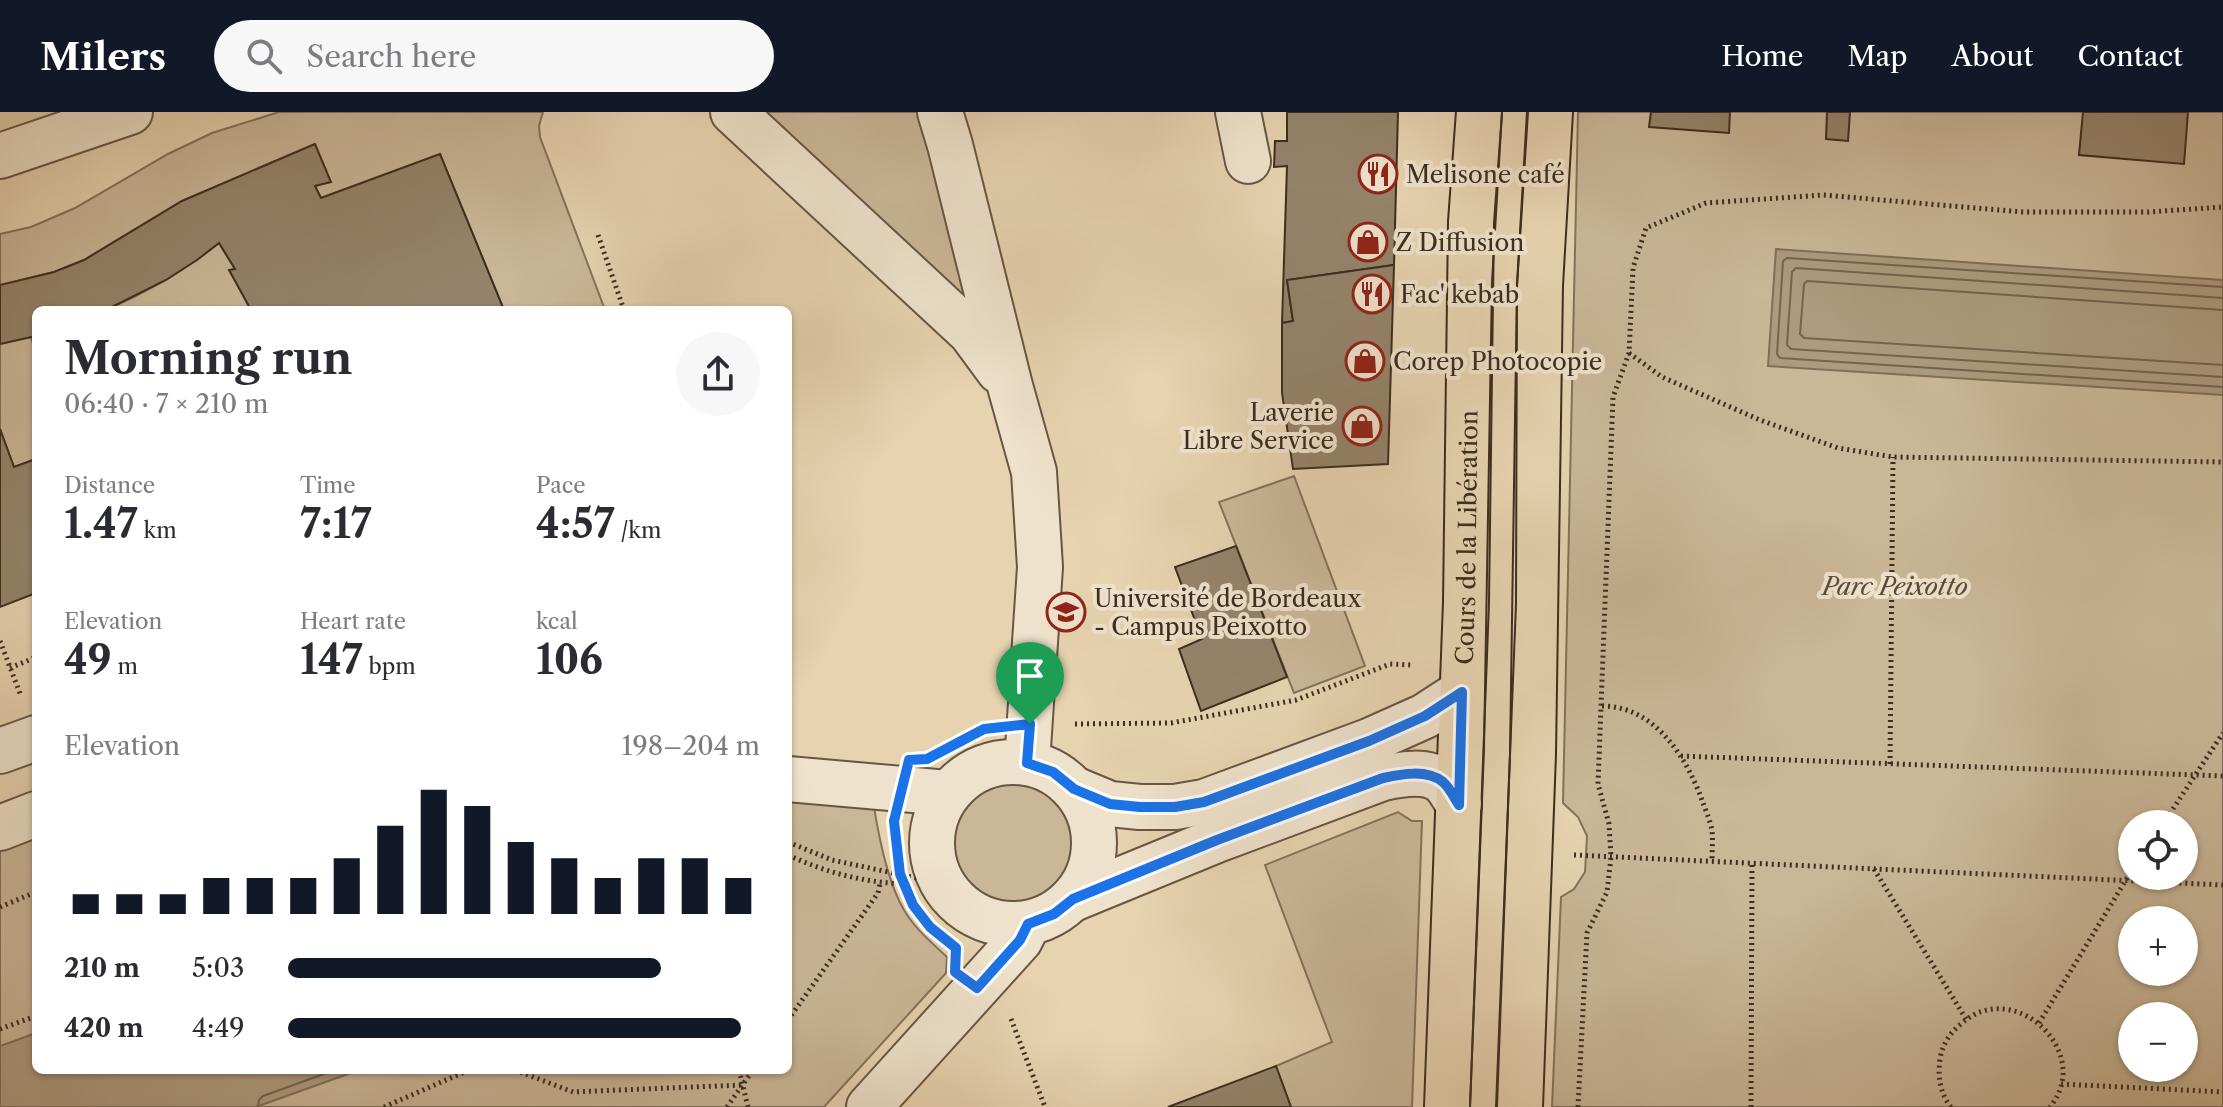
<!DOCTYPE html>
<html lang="en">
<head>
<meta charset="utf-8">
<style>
	body { margin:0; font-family:"Libre Caslon Text",serif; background:#f7f7f7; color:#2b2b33; height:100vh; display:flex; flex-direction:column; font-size:30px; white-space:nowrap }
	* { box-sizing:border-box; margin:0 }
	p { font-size:26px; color:#7c7c81 }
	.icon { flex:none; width:44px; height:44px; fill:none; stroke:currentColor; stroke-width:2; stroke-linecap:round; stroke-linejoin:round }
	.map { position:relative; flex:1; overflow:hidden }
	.drawer { position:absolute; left:32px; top:194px; width:760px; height:768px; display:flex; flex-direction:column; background:#fff; border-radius:12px; box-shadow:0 2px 6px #0004 }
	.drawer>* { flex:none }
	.tools { position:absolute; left:2118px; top:698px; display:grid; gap:16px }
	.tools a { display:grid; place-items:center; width:80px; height:80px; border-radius:50%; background:#fff; box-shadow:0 2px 6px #0004; font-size:40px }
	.pin { position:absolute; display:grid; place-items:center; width:68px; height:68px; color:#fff; margin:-82px -34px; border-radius:50% 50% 50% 0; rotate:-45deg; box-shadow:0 0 8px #0007 }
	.pin .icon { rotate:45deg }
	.round { display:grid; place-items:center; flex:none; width:84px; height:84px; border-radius:42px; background:#f7f7f7 }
	.summary { display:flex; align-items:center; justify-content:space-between; height:136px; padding:0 32px }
	h1 { font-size:44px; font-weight:800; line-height:60px }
	.stats { display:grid; grid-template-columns:repeat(3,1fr); gap:12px; height:136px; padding:8px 32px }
	.stats div { display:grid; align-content:center }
	.stats b { font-size:40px; font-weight:800 }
	.stats small { font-size:22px; font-weight:400 }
	.stats p { font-size:22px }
	.chart { height:224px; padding:16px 32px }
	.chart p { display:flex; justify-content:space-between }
	.chart svg { width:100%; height:144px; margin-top:8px; stroke:#111827; stroke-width:6 }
	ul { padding:0 32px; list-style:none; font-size:26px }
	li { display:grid; grid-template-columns:128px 96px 1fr; align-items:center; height:60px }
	li i { height:20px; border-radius:10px; background:#111827 }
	header { display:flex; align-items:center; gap:48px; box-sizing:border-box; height:112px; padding:0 40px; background:#111827; color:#fff }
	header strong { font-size:38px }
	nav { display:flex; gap:44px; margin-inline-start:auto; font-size:28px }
	.search { width:560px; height:72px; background:#f7f7f7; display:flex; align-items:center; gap:20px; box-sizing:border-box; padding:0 28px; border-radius:44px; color:#7c7c81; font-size:30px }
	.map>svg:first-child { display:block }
	.green { fill:#cab798; stroke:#83725c; stroke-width:2; fill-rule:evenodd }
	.water { fill:#ad9b7f; stroke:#806f59; stroke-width:2 }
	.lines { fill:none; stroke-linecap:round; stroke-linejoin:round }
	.shore { stroke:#746450; stroke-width:2 }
	.building { fill:#95836b; stroke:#3c2d20; stroke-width:2 }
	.minor-casing { stroke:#675644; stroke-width:48 }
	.major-casing { stroke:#3c2d20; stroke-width:48 }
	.path { stroke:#3c2d20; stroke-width:5; stroke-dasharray:2 4; stroke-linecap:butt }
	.minor { stroke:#efe2cc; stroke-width:44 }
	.major { stroke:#e7d3b0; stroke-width:44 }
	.tram { stroke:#3c2d20; stroke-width:2 }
	.route-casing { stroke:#fff; stroke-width:16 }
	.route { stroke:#1a73e8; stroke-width:10 }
	.labels { text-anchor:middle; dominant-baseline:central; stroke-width:8; stroke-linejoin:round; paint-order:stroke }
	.poi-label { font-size:24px; fill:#3c2d20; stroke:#efe2cc; text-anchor:start }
	.street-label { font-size:24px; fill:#3c2d20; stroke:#efe2cc }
	.park-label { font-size:24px; font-style:italic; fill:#584938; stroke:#efe2cc }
</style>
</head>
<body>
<header>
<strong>Milers</strong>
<div class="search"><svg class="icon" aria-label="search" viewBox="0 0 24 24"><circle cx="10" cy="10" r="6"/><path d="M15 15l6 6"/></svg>Search here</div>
<nav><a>Home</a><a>Map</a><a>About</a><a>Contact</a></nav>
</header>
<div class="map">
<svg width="2223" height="995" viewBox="0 0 2223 995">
	<rect width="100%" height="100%" fill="#e7d3b0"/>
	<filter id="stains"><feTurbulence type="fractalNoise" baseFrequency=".0025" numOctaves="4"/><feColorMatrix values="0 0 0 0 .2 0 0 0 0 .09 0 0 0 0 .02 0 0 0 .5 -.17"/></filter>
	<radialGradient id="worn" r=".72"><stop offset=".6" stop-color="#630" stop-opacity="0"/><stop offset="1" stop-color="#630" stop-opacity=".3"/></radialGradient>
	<g class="green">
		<path d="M279,0H543L539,14L540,25L605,198H504L440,42L321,86L315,74L330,69L314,32L182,89L84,148L54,160L0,173V122L31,115L75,96L168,42L212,21Z"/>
		<path d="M761,0H926L967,183L962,187Z"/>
		<path d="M1578,0H2223V995H1552L1561,785L1574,777L1585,760L1587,724L1578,705L1563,691ZM2132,712H2184V764H2132ZM2132,808H2184V860H2132ZM2132,904H2184V956H2132Z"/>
		<path d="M219,131L235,157L230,158L251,198H106C146,181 185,158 219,131Z"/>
		<path d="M31,225L36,242V347L14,355L0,317V232Z"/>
		<path d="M1294,364L1365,554L1294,581L1219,390Z"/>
		<circle cx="1013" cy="733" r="66"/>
		<path d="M788,686L874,695C879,726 888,771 904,798C915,817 932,831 947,845L946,861L824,995H0V736L36,720V958H788Z"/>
		<path d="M1398,700L1412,709H1422L1412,995H1291L1276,954L1332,930L1265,753Z"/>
	</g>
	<g class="water">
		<path d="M1776,137L2223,168V283L1768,254Z"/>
		<path d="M36,921V958H359L256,995H0V934Z"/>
	</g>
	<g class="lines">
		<g class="shore">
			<path d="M2223,175L1787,146L1783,149L1777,242L1780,246L2223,275"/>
			<path d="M2223,186L1796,156L1792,160L1787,233L1791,237L2223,265"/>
			<path d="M2223,198L1807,169L1804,172L1800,222L1804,226L2223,253"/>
			<path d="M258,995L259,988L263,984L335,958"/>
		</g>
	</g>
	<g class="building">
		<path d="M1287,0H1398L1394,153L1287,168L1293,209L1282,211L1287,54L1274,55L1275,29H1287Z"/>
		<path d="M1651,0H1730L1729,21L1649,15Z"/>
		<path d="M1827,0H1850L1848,29L1826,27Z"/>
		<path d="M2083,0H2188L2184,52L2079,43Z"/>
		<path d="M315,32L331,70L315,74L321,86L440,42L504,198H251L229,158L235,157L219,131L197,148L166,168L106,198H36V224L0,232V173L54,160L84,148L182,89Z"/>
		<path d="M1394,153L1388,352L1293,357L1282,281V211L1293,209L1287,168Z"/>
		<path d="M0,317L14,355L36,347V481L0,495Z"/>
		<path d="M1236,434L1287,565L1201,599L1179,537L1202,527L1175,455Z"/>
		<path d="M1276,954L1291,995H1168Z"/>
	</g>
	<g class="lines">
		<defs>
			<g id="minor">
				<path d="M733,0L971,221L999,259"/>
				<path d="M940,0L950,33L1010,274L1034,360L1040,455L1027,651"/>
				<path d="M1238,0L1248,49"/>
				<path d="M0,44L130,0"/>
				<path d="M0,639L36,626"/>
				<circle cx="1013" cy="731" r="81"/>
				<path d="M788,667L948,681"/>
				<path d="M1074,677L1110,692L1140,695H1175L1204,690L1369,629L1425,604L1462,580"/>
				<path d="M0,716L36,702"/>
				<path d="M1073,787L1217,728L1383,666C1401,662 1427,657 1443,670C1449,676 1454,686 1459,693"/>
				<path d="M869,995L1020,828L1028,812"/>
			</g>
			<g id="major">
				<path id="s1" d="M1447,995L1466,490L1471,110L1479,0"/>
				<path d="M1520,995L1533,642L1540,173L1550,0"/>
			</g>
		</defs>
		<use href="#minor" class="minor-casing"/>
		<use href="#major" class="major-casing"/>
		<g class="path">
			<path d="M598,123L624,198"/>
			<path d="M1629,241L1662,265L1760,308L1838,336L1893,345L2223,350"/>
			<path d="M0,529L21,584"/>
			<path d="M10,556L36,545"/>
			<path d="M1602,594C1654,594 1686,644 1702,688C1705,697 1710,708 1712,718C1713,728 1712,739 1712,749"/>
			<path d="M1075,612L1171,611L1296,588L1390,552L1412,553"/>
			<path d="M955,632L981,618"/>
			<path d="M1681,644L2223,664"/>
			<path d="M1890,652L1893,345"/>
			<path d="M2163,712L2223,621"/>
			<path d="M895,723C899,776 912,800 952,834"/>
			<path d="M788,730L832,748L940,771"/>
			<path d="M788,743C825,760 862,770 903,772"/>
			<path d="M1574,743L2223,773"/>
			<path d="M1874,757L1966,907"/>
			<path d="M0,795L36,780"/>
			<path d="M1011,907L1045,995"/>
			<path d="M788,908L878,781L880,771"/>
			<path d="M2039,911L2132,758"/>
			<path d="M0,917L36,904"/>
			<path d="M515,958L573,980L742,973"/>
			<path d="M739,958L748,995"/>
			<path d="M2061,972L2223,980"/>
			<path d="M384,995L469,958"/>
			<path d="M727,995L753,958"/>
			<path d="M1578,995L1587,821L1607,780L1611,745L1609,712L1598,672L1613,285L1629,241L1633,156L1646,116L1706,91L1823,83L2023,100H2148L2223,95"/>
			<path d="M1751,995L1752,751"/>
			<path d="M1951,995C1939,980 1937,961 1941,942C1944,930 1951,920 1961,912C2013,864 2095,940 2050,995"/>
		</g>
		<use href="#minor" class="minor"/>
		<use href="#major" class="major"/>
		<g class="tram">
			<path d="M1470,995L1484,637L1492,170L1502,0"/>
			<path d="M1496,995L1516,492L1517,174L1528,0"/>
		</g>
	</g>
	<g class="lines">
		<defs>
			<path id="route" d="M1462,580L1459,693C1454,686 1450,676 1443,670C1427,657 1401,662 1383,666L1217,728L1073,787L1054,802L1028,812L1020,828L977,876L955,860L956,836L930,815L913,793L900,762L894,709L909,648L927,647L984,617L1030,612L1027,651L1053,660L1074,677L1110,692L1140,695H1175L1204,690L1369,629L1425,604Z"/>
		</defs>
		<use href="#route" class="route-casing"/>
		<use href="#route" class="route"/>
	</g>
	<defs>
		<symbol id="restaurant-ring" viewBox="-11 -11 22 22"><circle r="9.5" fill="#efe2cc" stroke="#8f2418" stroke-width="1.5"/><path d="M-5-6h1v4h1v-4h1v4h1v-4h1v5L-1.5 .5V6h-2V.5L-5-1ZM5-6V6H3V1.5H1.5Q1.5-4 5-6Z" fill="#8f2418"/></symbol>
		<symbol id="shop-ring" viewBox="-11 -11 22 22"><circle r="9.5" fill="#efe2cc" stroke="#8f2418" stroke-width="1.5"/><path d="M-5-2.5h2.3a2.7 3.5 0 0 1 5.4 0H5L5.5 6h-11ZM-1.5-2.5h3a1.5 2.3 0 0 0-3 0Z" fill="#8f2418"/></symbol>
		<symbol id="university-ring" viewBox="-11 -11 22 22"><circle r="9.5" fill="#efe2cc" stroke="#8f2418" stroke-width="1.5"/><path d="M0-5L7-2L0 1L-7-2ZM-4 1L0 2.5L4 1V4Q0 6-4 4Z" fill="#8f2418"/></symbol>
	</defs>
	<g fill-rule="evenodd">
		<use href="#restaurant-ring" x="1356" y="40" width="44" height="44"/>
		<use href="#shop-ring" x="1346" y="108" width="44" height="44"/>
		<use href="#restaurant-ring" x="1350" y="160" width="44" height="44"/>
		<use href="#shop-ring" x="1343" y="227" width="44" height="44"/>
		<use href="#shop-ring" x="1340" y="292" width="44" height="44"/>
		<use href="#university-ring" x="1044" y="478" width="44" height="44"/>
	</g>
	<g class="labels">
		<g class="poi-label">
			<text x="1406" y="62">Melisone café</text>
			<text x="1396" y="130">Z Diffusion</text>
			<text x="1400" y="182">Fac' kebab</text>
			<text x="1393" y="249">Corep Photocopie</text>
			<text x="1334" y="300" text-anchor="end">Laverie<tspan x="1334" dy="28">Libre Service</tspan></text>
			<text x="1094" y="486">Université de Bordeaux<tspan x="1094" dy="28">- Campus Peixotto</tspan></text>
		</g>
		<g class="street-label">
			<text stroke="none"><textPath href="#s1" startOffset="570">Cours de la Libération</textPath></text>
		</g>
		<g class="park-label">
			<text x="1895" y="474">Parc Peixotto</text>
		</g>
	</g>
	<rect width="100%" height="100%" filter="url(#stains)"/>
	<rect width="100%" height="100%" fill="url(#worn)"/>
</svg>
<div class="tools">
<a><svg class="icon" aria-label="locate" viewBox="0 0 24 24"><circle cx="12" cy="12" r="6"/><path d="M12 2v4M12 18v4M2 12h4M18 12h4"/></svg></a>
<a>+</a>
<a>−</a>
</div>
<div class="pin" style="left:1030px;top:612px;background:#1e9e55"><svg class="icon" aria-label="arrive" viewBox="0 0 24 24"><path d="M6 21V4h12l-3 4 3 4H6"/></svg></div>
<section class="drawer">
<div class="summary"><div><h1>Morning run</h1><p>06:40 · 7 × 210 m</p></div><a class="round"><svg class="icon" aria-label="share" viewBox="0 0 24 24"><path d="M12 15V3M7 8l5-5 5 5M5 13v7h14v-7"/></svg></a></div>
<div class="stats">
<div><p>Distance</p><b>1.47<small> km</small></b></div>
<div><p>Time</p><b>7:17</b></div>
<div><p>Pace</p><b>4:57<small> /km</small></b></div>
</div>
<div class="stats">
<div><p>Elevation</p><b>49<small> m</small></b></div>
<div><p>Heart rate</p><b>147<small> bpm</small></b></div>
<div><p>kcal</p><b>106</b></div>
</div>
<div class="chart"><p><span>Elevation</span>198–204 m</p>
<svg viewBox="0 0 160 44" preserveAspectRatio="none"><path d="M5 44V38M15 44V38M25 44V38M35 44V33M45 44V33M55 44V33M65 44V27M75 44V17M85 44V6M95 44V11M105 44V22M115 44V27M125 44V33M135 44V27M145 44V27M155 44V33"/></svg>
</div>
<ul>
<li><b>210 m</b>5:03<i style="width:79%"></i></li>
<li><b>420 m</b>4:49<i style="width:96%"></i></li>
</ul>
</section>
</div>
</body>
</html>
